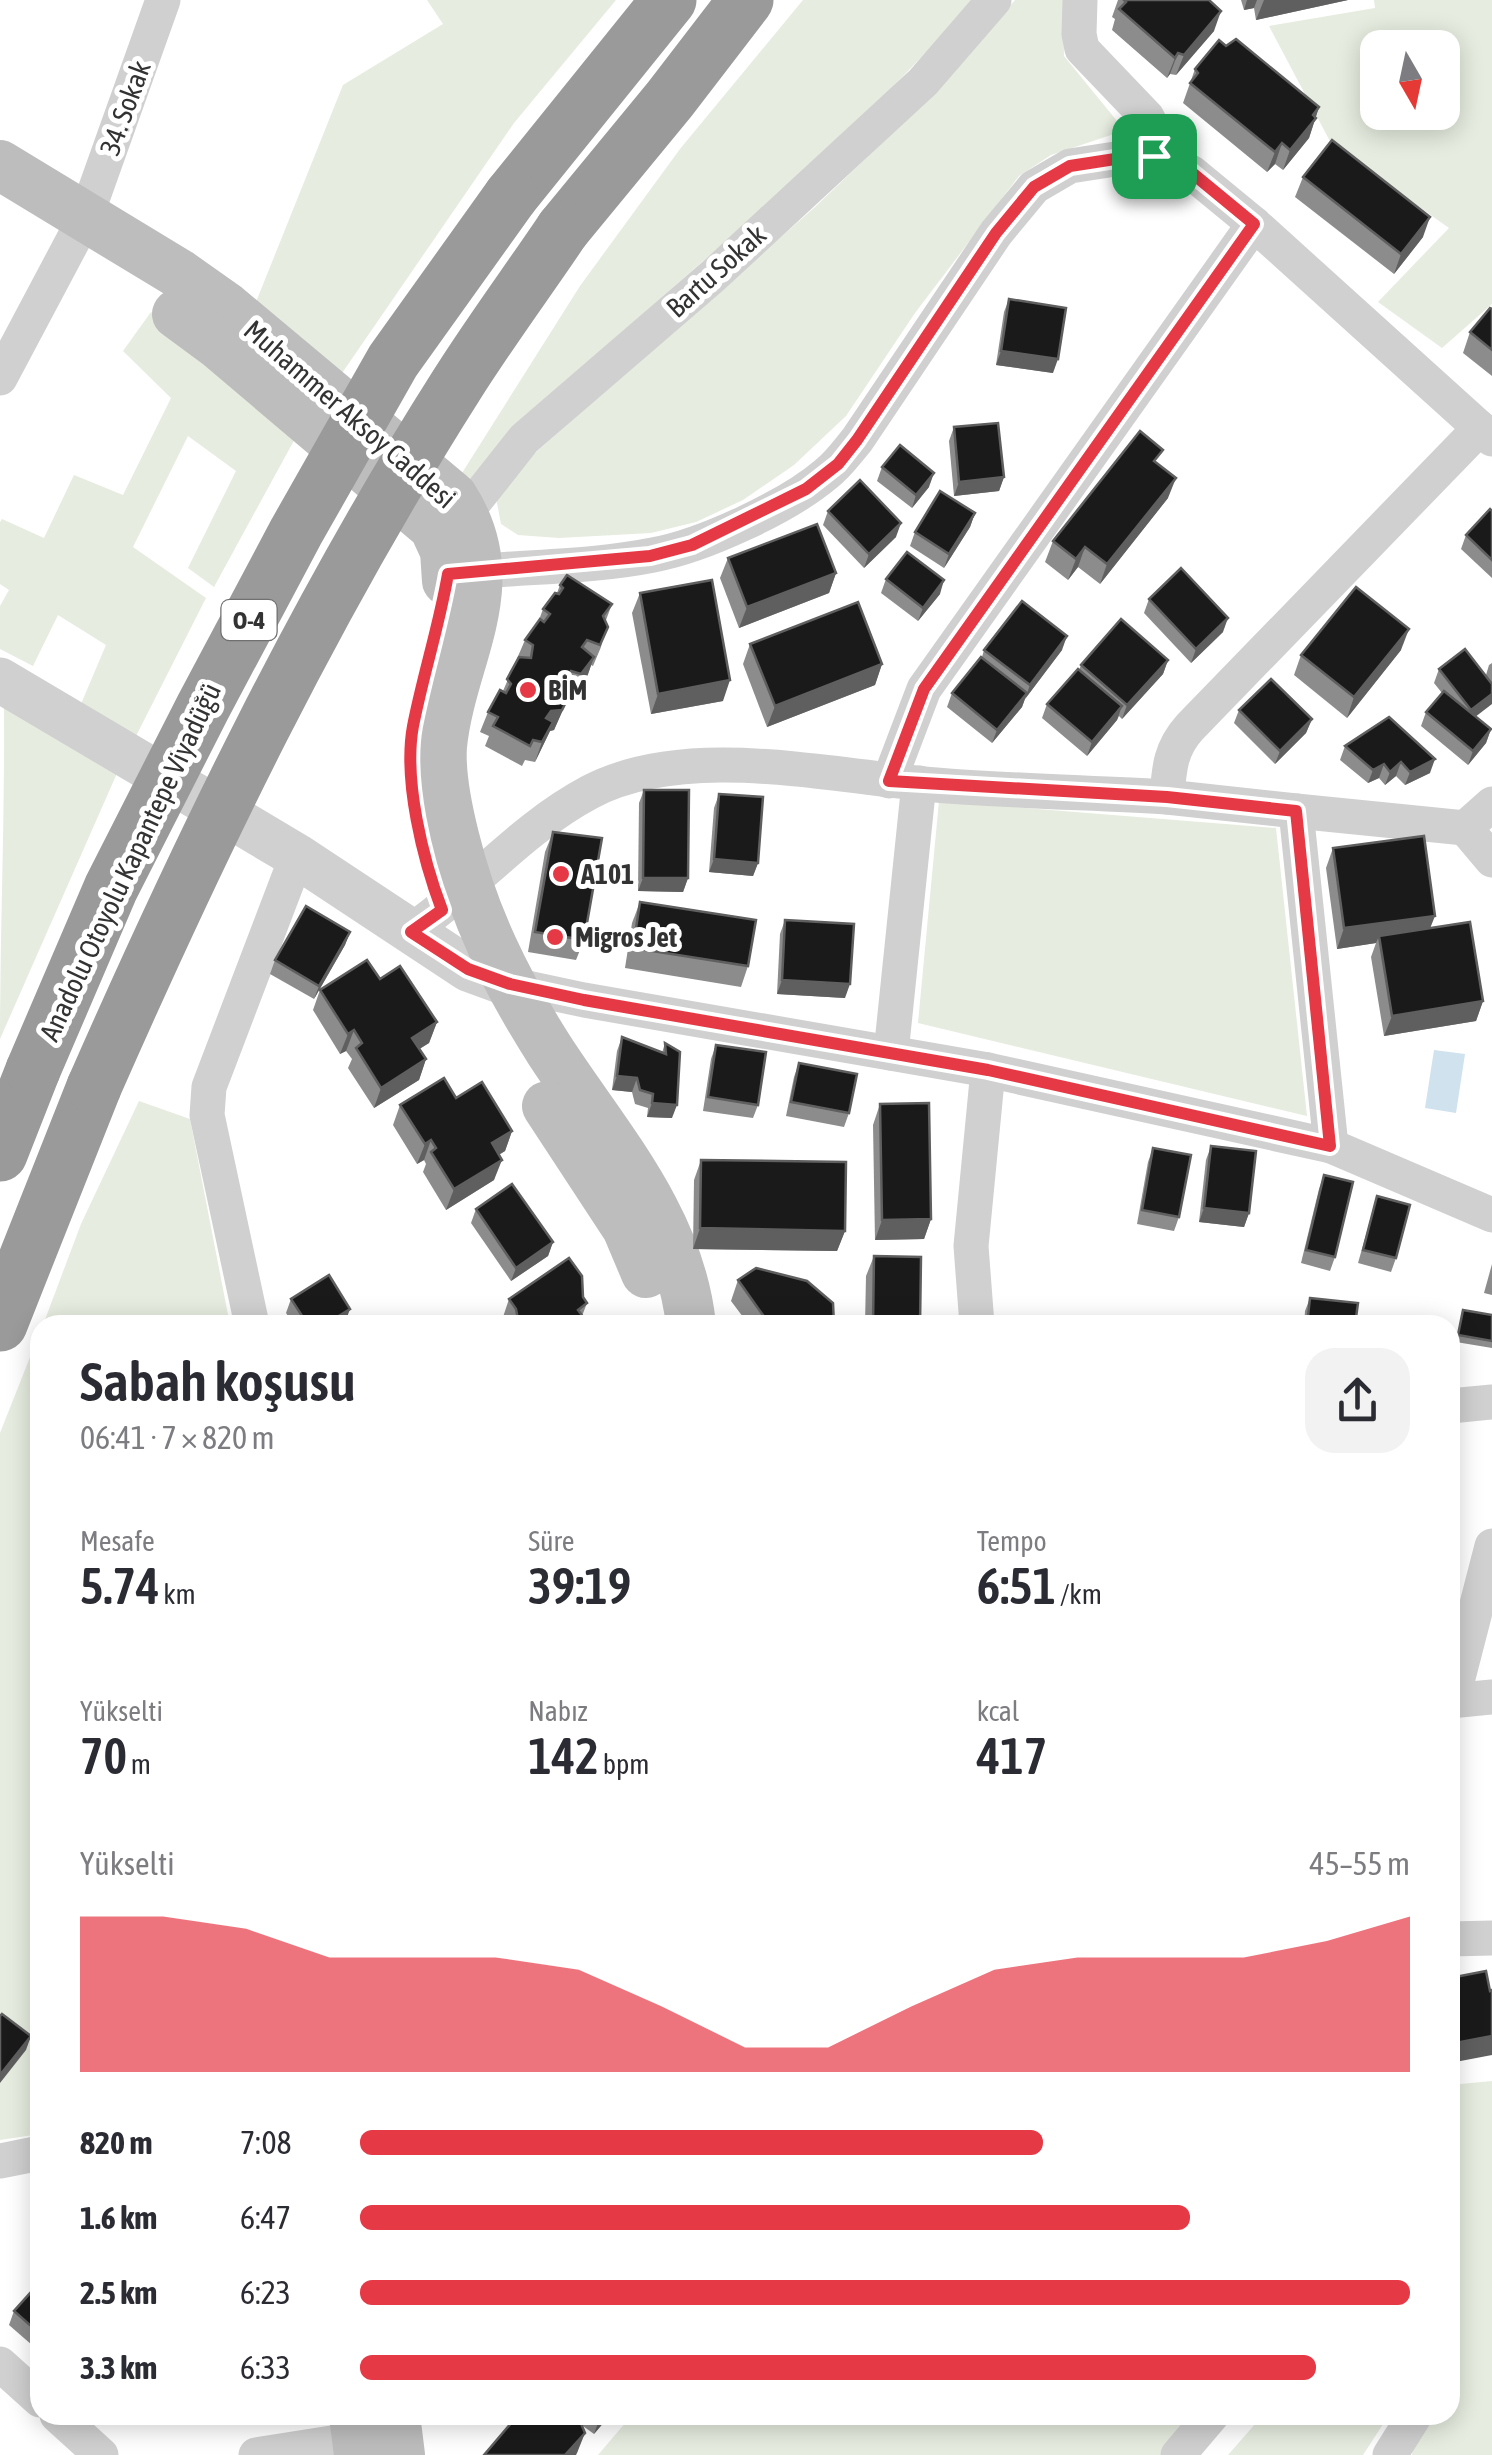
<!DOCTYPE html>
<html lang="tr">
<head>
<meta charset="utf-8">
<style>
	body { margin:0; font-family:"Asap Condensed",sans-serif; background:#f2f2f3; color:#2b2b33; height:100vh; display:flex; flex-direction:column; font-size:38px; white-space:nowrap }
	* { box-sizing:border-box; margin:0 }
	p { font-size:32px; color:#7c7c81 }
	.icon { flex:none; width:55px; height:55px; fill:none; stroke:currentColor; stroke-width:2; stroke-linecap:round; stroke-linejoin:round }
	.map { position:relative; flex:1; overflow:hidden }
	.side { position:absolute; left:30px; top:1315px; width:1430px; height:1110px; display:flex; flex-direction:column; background:#fff; border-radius:30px; box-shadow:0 5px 25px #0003 }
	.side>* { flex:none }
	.needle { width:65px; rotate:171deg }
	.tools { position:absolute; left:1360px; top:30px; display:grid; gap:20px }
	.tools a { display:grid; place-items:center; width:100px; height:100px; border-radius:20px; background:#fff; box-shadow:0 5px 25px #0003; font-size:50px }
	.pin { position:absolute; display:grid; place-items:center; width:85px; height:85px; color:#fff; margin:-42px; border-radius:20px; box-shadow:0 5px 15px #0006 }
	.round { display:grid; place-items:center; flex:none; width:105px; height:105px; border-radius:30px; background:#f2f2f3 }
	.summary { display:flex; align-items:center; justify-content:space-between; height:170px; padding:0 50px }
	h1 { font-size:55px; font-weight:600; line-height:75px }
	.metrics { display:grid; grid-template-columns:repeat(3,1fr); gap:15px; height:170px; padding:10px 50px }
	.metrics div { display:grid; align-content:center }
	.metrics b { font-size:50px; font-weight:600 }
	.metrics small { font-size:28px; font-weight:400 }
	.metrics p { font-size:28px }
	.chart { height:280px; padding:20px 50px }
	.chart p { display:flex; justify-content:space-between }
	.chart svg { width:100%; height:180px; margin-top:10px; fill:#e63946; opacity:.7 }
	ul { padding:0 50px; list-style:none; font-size:32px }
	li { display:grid; grid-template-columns:160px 120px 1fr; align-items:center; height:75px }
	li i { height:25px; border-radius:12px; background:#e63946 }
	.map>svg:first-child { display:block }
	.green { fill:#e6ecdf; fill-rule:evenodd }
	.water { fill:#cfe2ee }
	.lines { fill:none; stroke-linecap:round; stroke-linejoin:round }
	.minor { stroke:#d0d0d0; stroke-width:35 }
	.tertiary { stroke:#d0d0d0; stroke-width:45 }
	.secondary { stroke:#bdbdbd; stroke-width:50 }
	.motorway { stroke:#9a9a9a; stroke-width:55 }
	.motorway-bridge { stroke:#9a9a9a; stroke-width:55 }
	.wall { fill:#8c8c8c }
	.shaded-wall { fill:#5f5f5f }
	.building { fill:#1a1a1a; stroke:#5f5f5f; stroke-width:2.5 }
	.route-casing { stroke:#fff; stroke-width:20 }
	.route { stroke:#e63946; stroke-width:12 }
	.poi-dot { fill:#e63946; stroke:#fff; stroke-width:4 }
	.labels { text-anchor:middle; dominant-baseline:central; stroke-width:10; stroke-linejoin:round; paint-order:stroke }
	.shield { fill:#fff; stroke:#707070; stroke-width:2.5 }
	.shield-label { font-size:25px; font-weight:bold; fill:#333 }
	.street-label { font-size:28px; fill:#333; stroke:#fff }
	.poi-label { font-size:28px; font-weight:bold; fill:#333; stroke:#fff; text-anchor:start }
</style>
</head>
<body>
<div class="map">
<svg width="1492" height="2455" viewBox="0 0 1492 2455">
	<rect width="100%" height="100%" fill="#fff"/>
	<g class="green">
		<path d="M427,0H616L514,123L338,379L256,302L343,85L443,24Z"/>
		<path d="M803,0H976L886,94L807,170L541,403L473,480L462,473L580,286L680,149Z"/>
		<path d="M1015,0H1063L1064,56L1117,121V133L1051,155L1019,176L915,313L846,416L794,465L743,500L696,522L651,533L559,538L518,535L501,524L496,498L511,474L815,207L928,99Z"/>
		<path d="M1374,0H1492V304L1442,348L1378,302L1449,228L1332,145L1269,26L1375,8ZM1378,48H1442V112H1378Z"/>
		<path d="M151,312L297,435L214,587L188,568L236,471L188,436L133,547L206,598L134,740L81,704L106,645L58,615L33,666L0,649V606L9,590L0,584V522L2,519L44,538L74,475L123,495L171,398L123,351Z"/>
		<path d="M4,708L118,771L0,1039C0,928 5,818 4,708Z"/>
		<path d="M939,801L1276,828L1307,1116L918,1023Z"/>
		<path d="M139,1101L190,1119L230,1325H43L81,1224Z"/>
		<path d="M40,1332V2134L0,2140V1433Z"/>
		<path d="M1492,2081V2455H1412L1418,2415H1450V2085Z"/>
		<path d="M632,2415H1212L1178,2455H598Z"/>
		<path d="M1263,2415H1389L1363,2455H1228Z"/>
	</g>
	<path class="water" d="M1434,1050L1465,1054L1456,1113L1425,1108Z"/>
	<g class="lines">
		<g class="minor">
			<path d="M1080,0L1079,34L1082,49L1147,117L1152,127L1154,157"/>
			<path d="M0,378L86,216L163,0"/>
			<path d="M452,530L524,439L713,276L923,82L994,0"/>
			<path d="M453,574C519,566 588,568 653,555C703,546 787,507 826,474C838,465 847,452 857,440L996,233L1034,187L1070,166L1141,155L1165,158L1192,173L1254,224L1492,439"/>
			<path d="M889,781L924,689L1254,224"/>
			<path d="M1492,804L1465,828L1492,860"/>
			<path d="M1296,811L1465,828"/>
			<path d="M411,931C473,888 522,828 590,792C689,740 838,778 948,786C1021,791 1094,793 1167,797"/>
			<path d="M509,984L584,1000L988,1070L1331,1146L1492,1215"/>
			<path d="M891,1053L919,783"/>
			<path d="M1331,1146L1296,811L1167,797C1169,769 1170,749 1190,727L1480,428"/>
			<path d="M252,1325L207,1115L209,1087L297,856"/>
			<path d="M977,1325L971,1246L988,1070"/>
			<path d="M1450,1406L1492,1402"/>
			<path d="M1450,1701L1492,1697"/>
			<path d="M1452,1701L1492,1546"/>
			<path d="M1450,1939L1492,1938"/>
			<path d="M0,2161L40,2153"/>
			<path d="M0,2364L40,2400"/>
			<path d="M57,2415L101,2455"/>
			<path d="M256,2455L357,2439"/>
			<path d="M1178,2455L1212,2415"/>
			<path d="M1390,2455L1415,2415"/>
		</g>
		<path class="tertiary" d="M0,680L297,856L468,969L509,984"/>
		<g class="secondary">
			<path d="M0,165L178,273L226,307L453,497C510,585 451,656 442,746C440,776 447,808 454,836C473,915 506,982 550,1051C606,1137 680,1218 691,1325"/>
			<path d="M177,314L219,345L434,527L445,551L447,581"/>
			<path d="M547,1106L627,1228L646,1273"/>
			<path d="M354,2415L359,2455"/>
			<path d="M395,2415L400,2455"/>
		</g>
		<g class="motorway">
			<path d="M511,196L669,0"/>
			<path d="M563,229L670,99L746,0"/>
			<path d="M0,1154L33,1070"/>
			<path d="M0,1324L94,1087"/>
		</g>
		<g class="motorway-bridge">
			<path d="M33,1070L111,888L203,707L296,532L393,361L511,196"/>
			<path d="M94,1087C200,846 315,608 456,386C490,332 528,281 563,229"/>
		</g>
	</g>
	<g class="wall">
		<path d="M1118,0H1209L1214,31L1176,75L1170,74L1167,78L1112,30L1115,19L1112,17Z"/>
		<path d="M1241,0H1348L1256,20L1254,8L1244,10Z"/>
		<path d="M1226,46L1319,107L1309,138L1283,170L1275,164L1267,172L1183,103L1195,69Z"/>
		<path d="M1303,177L1423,237L1394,274L1295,197Z"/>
		<path d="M1009,299L1053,373L996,365L1004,312Z"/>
		<path d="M1492,309V376L1463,353L1470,332Z"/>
		<path d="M954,427L1004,477L999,491L954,496L949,441Z"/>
		<path d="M1158,464L1168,498L1100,584L1078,567L1068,580L1045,562L1053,541Z"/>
		<path d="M882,467L929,487L912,508L877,481Z"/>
		<path d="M828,511L896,537L864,568L823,525Z"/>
		<path d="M1492,511V578L1461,549L1466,535Z"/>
		<path d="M975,513L970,527L944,568L910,546L915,532Z"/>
		<path d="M728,558L836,573L829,593L739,628L720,578Z"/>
		<path d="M886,579L940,594L918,621L881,593Z"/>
		<path d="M560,585L612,604L606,620L601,647L593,666L591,665L587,677L574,694L570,693L554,730L550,731L535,762L525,760L522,766L485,746L489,736L480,732L488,712L503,691L525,640L539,620L543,609L557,593Z"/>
		<path d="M640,593L723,701L651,714L632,613Z"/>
		<path d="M1149,599L1223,632L1191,663L1144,613Z"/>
		<path d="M750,644L882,664L875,685L767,727L743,664Z"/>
		<path d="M984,650H1062L1025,699L1022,707L992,743L947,707L952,693L982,657Z"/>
		<path d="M1401,650L1347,718L1294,675L1301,655Z"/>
		<path d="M1168,660L1163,674L1122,719L1119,716L1117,720L1087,756L1042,718L1047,704L1079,670L1081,665Z"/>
		<path d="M1492,663V703L1475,716L1491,729L1486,743L1468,765L1421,726L1426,712L1442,693L1434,683L1439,669L1486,675L1489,665Z"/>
		<path d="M1239,710L1312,719L1306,733L1275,764L1234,723Z"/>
		<path d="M1389,717L1430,773L1405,785L1396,776L1385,785L1379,778L1368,783L1340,760L1345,746Z"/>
		<path d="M644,790L688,878L683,892L638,891L639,803Z"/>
		<path d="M719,794L758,863L753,876L709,872L714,808Z"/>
		<path d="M553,832L584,940L576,960L528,952L545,852Z"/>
		<path d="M1333,848L1430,928L1483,1001L1476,1021L1384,1036L1371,957L1376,943L1337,949L1326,868Z"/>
		<path d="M640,902L748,966L741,987L625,968L632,923Z"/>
		<path d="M785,920L845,998L777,994L780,934Z"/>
		<path d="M350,932L345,945L314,999L270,974L275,960Z"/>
		<path d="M380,979L437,1022L429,1043L419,1049L426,1059L419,1080L374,1108L348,1068L352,1059L346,1051L340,1054L313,1010L320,990Z"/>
		<path d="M622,1037L662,1053L665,1043L672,1118L647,1117L648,1108L635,1104L632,1092L612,1090L617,1051Z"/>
		<path d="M716,1045L758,1105L753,1118L703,1111L711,1059Z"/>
		<path d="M799,1063L849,1113L844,1127L786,1116L794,1077Z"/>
		<path d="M456,1098L512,1131L505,1151L499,1155L494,1180L446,1210L423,1172L426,1164L424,1160L417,1164L393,1125L400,1105Z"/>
		<path d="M880,1104L931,1219L924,1239L875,1240L873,1125Z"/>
		<path d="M1211,1146L1249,1213L1244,1227L1199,1222L1206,1160Z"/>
		<path d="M1153,1148L1179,1217L1174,1231L1137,1224L1148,1162Z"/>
		<path d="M701,1160L845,1231L837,1251L693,1249L694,1180Z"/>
		<path d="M1324,1175L1335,1257L1330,1271L1301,1263L1319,1189Z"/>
		<path d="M1377,1196L1396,1258L1391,1272L1358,1263Z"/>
		<path d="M476,1209L553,1242L548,1256L511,1281L471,1223Z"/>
		<path d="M874,1256L920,1325H865L866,1276Z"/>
		<path d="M1492,1264V1295L1484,1293Z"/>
		<path d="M738,1280L834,1325H749L731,1301Z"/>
		<path d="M583,1297L587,1303L582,1316L589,1325H506L502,1320L509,1299Z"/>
		<path d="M1310,1298L1355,1325H1304L1305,1311Z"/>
		<path d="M291,1299L345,1323L341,1325H294L286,1313Z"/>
		<path d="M1463,1310L1492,1315V1348L1456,1342Z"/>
		<path d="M40,2282V2352L9,2325L14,2311Z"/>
		<path d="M518,2415H610L594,2434L583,2426L582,2427L577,2453Z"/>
	</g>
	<g class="shaded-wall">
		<path d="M1247,0H1257L1254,8L1244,10Z"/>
		<path d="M1264,0H1348L1256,20Z"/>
		<path d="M1221,11L1214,31L1176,75L1184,55Z"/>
		<path d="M1178,53L1170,74L1167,78L1175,58Z"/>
		<path d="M1319,107L1309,138L1283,170L1290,150Z"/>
		<path d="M1282,143L1275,164L1267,172L1275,152Z"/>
		<path d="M1430,217L1423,237L1394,274L1401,254Z"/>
		<path d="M1001,351L1058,359L1053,373L996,365Z"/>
		<path d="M934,473L929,487L912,508L916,495Z"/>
		<path d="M1004,477L999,491L954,496L959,482Z"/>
		<path d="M1176,478L1168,498L1100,584L1107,564Z"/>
		<path d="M975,513L970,527L944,568L949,554Z"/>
		<path d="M901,523L896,537L864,568L869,554Z"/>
		<path d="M1085,547L1078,567L1068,580L1076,559Z"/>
		<path d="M836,573L829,593L739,628L747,607Z"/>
		<path d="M944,580L940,594L918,621L923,608Z"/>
		<path d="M1228,618L1223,632L1191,663L1196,649Z"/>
		<path d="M1409,629L1401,650L1347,718L1354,697Z"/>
		<path d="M1067,636L1062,650L1025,699L1030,685Z"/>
		<path d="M594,657L587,677L574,694L581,674Z"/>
		<path d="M1168,660L1163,674L1122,719L1127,705Z"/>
		<path d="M882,664L875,685L767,727L775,706Z"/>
		<path d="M730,680L723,701L651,714L658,694Z"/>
		<path d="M571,692L554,730L550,731L535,762L542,742L546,718L551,711Z"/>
		<path d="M1027,693L1022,707L992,743L997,730Z"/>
		<path d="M1492,694V704L1466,724L1471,710Z"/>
		<path d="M1122,706L1117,720L1087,756L1092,742Z"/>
		<path d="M1312,719L1306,733L1275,764L1280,751Z"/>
		<path d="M1491,729L1486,743L1468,765L1473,751Z"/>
		<path d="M1435,759L1430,773L1405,785L1410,772Z"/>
		<path d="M1401,762L1396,776L1385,785L1390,772Z"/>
		<path d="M1384,764L1379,778L1368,783L1373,770Z"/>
		<path d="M714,859L758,863L753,876L709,872Z"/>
		<path d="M643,878H688L683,892L638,891Z"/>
		<path d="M1435,916L1427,936H1379L1376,943L1337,949L1344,928Z"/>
		<path d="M350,932L345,945L314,999L319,986Z"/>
		<path d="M782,980L850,984L845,998L777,994Z"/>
		<path d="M1483,1001L1476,1021L1384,1036L1392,1016Z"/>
		<path d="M437,1022L429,1043L405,1058L412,1038Z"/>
		<path d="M354,1030L346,1051L340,1054L348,1034Z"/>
		<path d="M426,1059L419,1080L374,1108L381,1088Z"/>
		<path d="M617,1076L637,1078L632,1092L612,1090Z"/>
		<path d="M652,1103L677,1105L672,1118L647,1117Z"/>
		<path d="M512,1131L505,1151L484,1163L492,1143Z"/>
		<path d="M431,1140L424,1160L417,1164L425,1144Z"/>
		<path d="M502,1160L494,1180L446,1210L454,1189Z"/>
		<path d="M1204,1208L1249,1213L1244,1227L1199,1222Z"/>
		<path d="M931,1219L924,1239L875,1240L882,1220Z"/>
		<path d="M700,1228L845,1231L837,1251L693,1249Z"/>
		<path d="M553,1242L548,1256L511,1281L516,1268Z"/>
		<path d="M350,1309L345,1323L341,1325H324Z"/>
		<path d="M31,2036L26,2050L0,2083V2075Z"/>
		<path d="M1492,2036V2055L1450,2063V2044Z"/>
		<path d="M583,2415H587L583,2426L572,2439L579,2419Z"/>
		<path d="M601,2415H610L594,2434Z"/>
		<path d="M585,2433L577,2453L576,2455H565Z"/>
	</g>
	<g class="building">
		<path d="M1124,0H1209L1221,11L1184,55L1178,53L1175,58L1119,9L1126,2Z"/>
		<path d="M1236,39L1319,107L1313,115L1316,118L1290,150L1282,143L1275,152L1190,83L1198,73L1195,69L1219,40L1226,46Z"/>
		<path d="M1332,140L1430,217L1401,254L1303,177Z"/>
		<path d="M1009,299L1066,308L1058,359L1001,351Z"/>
		<path d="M1490,308L1492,309V350L1470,332Z"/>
		<path d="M998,423L1004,477L959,482L954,427Z"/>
		<path d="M1140,431L1163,450L1154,461L1176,478L1107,564L1085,547L1076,559L1053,541Z"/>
		<path d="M900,445L934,473L916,495L882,467Z"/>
		<path d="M860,480L901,523L869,554L828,511Z"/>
		<path d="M940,491L975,513L949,554L915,532Z"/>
		<path d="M1490,509L1492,511V560L1466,535Z"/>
		<path d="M817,524L836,573L747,607L728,558Z"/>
		<path d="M907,552L944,580L923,608L886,579Z"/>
		<path d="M1181,568L1228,618L1196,649L1149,599Z"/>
		<path d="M567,575L612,604L603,616L608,627L600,645L587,640L582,647L594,657L581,674L571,671L562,688L571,692L562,710L551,711L546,718L553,722L542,742L533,740L530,746L493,726L498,717L488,712L500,690L506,693L511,684L507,679L519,657L531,658L533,645L525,640L540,619L544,622L550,614L543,609L555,593L559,594L563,588L560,585Z"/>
		<path d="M712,580L730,680L658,694L640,593Z"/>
		<path d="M1356,587L1409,629L1354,697L1301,655Z"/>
		<path d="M1022,601L1067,636L1030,685L984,650Z"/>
		<path d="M858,602L882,664L775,706L750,644Z"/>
		<path d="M1121,619L1168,660L1127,705L1081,665Z"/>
		<path d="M1465,649L1492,684V694L1471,710L1439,669Z"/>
		<path d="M981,657L1027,693L997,730L952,693Z"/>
		<path d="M1078,669L1122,706L1092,742L1047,704Z"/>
		<path d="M1271,679L1312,719L1280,751L1239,710Z"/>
		<path d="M1444,691L1491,729L1473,751L1426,712Z"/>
		<path d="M1389,717L1435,759L1410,772L1401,762L1390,772L1384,764L1373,770L1345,746Z"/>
		<path d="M644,790H689L688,878H643Z"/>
		<path d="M719,794L763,797L758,863L714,859Z"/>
		<path d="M553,832L602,838L584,940L535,932Z"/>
		<path d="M1424,836L1435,916L1344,928L1333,848Z"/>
		<path d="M640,902L756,920L748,966L633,948Z"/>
		<path d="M306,906L350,932L319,986L275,960Z"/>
		<path d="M785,920L854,924L850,984L782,980Z"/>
		<path d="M1470,922L1483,1001L1392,1016L1379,936Z"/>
		<path d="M367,960L380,979L400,966L437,1022L412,1038L426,1059L381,1088L356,1048L362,1043L354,1030L348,1034L320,990Z"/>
		<path d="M622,1037L666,1054L665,1043L680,1052L677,1105L652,1103L653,1094L640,1090L637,1078L617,1076Z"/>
		<path d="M716,1045L766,1052L758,1105L708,1097Z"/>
		<path d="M799,1063L857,1074L849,1113L791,1102Z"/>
		<path d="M444,1078L456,1098L482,1082L512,1131L492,1143L502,1160L454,1189L431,1152L436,1148L431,1140L425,1144L400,1105Z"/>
		<path d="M929,1103L931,1219L882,1220L880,1104Z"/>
		<path d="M1211,1146L1256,1151L1249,1213L1204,1208Z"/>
		<path d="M1153,1148L1191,1155L1179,1217L1142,1210Z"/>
		<path d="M701,1160L846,1162L845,1231L700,1228Z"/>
		<path d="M1324,1175L1353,1182L1335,1257L1306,1250Z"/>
		<path d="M512,1184L553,1242L516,1268L476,1209Z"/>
		<path d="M1377,1196L1410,1205L1396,1258L1363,1250Z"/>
		<path d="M874,1256L921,1257L920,1325H873Z"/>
		<path d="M569,1258L582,1276L583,1297L587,1303L578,1310L589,1325H519L516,1309L509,1299Z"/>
		<path d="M756,1268L807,1281L833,1303L834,1325H770L738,1280Z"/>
		<path d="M329,1275L350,1309L324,1325H308L291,1299Z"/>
		<path d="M1310,1298L1358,1303L1355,1325H1307Z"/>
		<path d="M1463,1310L1492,1315V1341L1458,1335Z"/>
		<path d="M1486,1971L1490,1991L1492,1990V2036L1450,2044V1978Z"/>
		<path d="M2,2014L31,2036L0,2075V2016Z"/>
		<path d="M40,2282V2334L14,2311Z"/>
		<path d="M518,2415H583L579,2419L585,2433L565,2455H484Z"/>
	</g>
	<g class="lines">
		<defs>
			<path id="route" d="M1141,155L1180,163L1254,224L924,689L889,781L1167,797L1296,811L1330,1146L988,1070L584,1000L510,984L468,969L411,932L442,910C423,860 403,780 413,726C423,675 439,626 448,574L650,556L692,545L806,489L838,464L857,440L996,233L1034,187L1070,166Z"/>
		</defs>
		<use href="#route" class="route-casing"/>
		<use href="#route" class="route"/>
	</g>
	<g class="poi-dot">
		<circle cx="528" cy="690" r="10"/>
		<circle cx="561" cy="874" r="10"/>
		<circle cx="555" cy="937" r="10"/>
	</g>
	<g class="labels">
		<rect class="shield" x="221.5" y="600" width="55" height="40" rx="8"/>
		<g class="shield-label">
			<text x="249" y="620">O-4</text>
		</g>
		<g class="street-label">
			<text transform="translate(125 108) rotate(-70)">34. Sokak</text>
			<text transform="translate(716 271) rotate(-42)">Bartu Sokak</text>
			<text transform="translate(350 414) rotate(41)">Muhammer Aksoy Caddesi</text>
			<text transform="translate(130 862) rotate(-65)">Anadolu Otoyolu Kapantepe Viyadüğü</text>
		</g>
		<g class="poi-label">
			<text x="548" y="690">BİM</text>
			<text x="581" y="874">A101</text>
			<text x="575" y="937">Migros Jet</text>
		</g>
	</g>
</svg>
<div class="tools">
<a><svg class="needle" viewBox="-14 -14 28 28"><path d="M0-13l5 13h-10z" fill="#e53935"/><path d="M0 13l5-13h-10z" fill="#7c7c81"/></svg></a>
</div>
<div class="pin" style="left:1154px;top:156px;background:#1e9e55"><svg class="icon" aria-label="arrive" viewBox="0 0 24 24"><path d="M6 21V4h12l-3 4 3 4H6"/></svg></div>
<section class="side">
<div class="summary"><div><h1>Sabah koşusu</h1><p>06:41 · 7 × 820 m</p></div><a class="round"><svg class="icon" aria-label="share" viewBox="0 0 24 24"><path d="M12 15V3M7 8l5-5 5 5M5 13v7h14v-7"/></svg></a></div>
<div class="metrics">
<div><p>Mesafe</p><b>5.74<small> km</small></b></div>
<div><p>Süre</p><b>39:19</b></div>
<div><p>Tempo</p><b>6:51<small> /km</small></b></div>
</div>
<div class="metrics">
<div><p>Yükselti</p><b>70<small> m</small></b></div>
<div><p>Nabız</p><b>142<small> bpm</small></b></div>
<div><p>kcal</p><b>417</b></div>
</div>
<div class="chart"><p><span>Yükselti</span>45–55 m</p>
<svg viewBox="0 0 160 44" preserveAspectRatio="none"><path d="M0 44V6L10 6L20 9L30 16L40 16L50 16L60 19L70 28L80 38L90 38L100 28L110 19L120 16L130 16L140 16L150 12L160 6V44z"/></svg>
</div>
<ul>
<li><b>820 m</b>7:08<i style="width:65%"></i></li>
<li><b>1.6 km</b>6:47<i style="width:79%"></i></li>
<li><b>2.5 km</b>6:23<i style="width:100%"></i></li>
<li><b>3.3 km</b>6:33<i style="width:91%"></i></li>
</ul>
</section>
</div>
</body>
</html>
